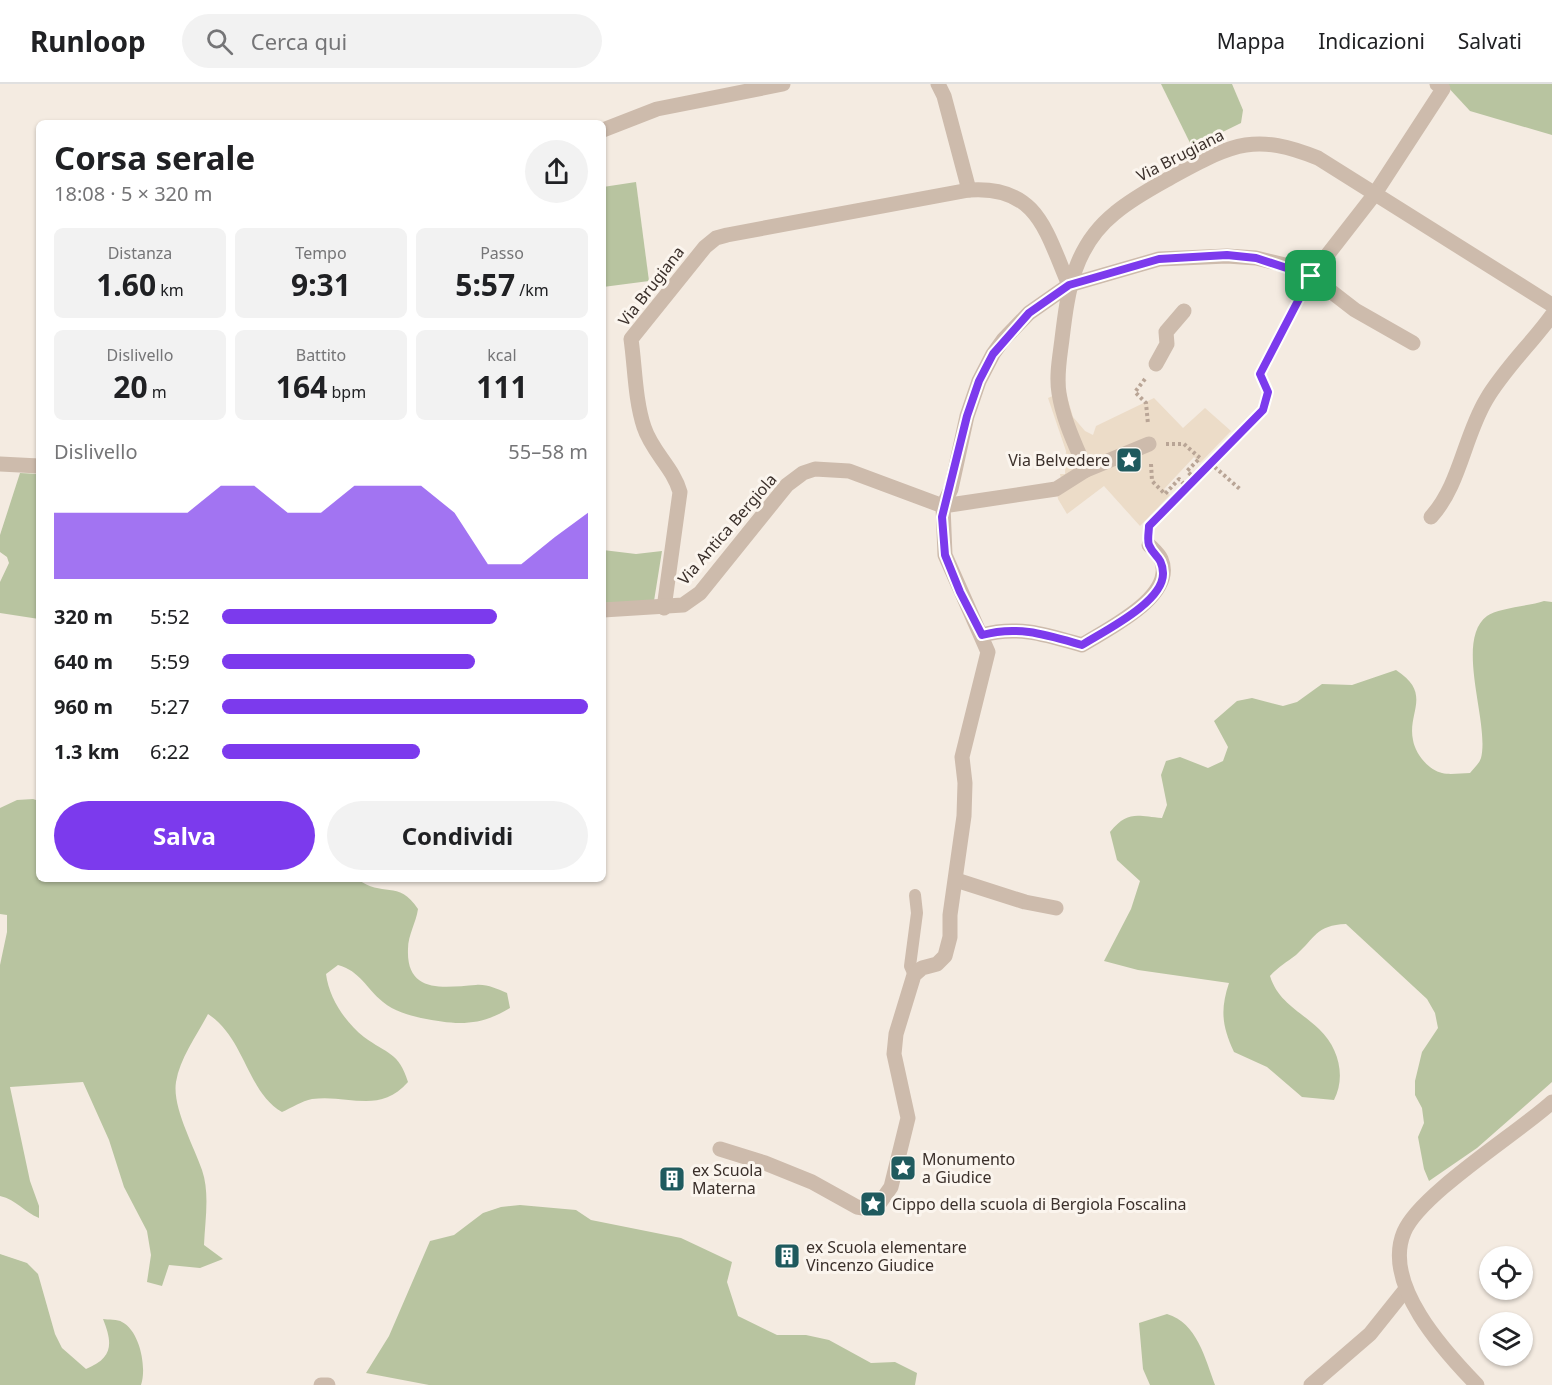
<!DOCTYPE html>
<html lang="it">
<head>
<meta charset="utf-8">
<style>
	body { margin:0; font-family:"Noto Sans",sans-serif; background:#f2f2f2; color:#202124; height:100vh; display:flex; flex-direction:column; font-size:22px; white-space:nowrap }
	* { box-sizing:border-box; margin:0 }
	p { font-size:20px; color:#757577 }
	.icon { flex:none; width:33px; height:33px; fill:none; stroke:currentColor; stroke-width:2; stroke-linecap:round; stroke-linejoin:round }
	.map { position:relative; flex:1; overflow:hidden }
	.details { position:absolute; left:36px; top:36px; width:570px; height:762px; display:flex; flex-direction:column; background:#fff; border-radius:9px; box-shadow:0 2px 4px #0004 }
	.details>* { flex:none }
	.buttons { position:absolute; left:1479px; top:1162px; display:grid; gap:12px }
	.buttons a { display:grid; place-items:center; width:54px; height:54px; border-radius:50%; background:#fff; box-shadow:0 2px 4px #0004; font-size:30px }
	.pin { position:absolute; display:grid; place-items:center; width:51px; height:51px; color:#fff; margin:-26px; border-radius:12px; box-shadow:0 3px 9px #0006 }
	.round { display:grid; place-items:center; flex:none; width:63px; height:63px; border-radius:32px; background:#f2f2f2 }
	.head { display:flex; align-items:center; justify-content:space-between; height:102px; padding:0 18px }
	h1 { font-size:33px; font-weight:700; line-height:45px }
	.metrics { display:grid; grid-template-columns:repeat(3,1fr); gap:9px; height:102px; padding:6px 18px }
	.metrics div { display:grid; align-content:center; border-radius:9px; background:#f2f2f2; text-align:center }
	.metrics b { font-size:30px; font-weight:700 }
	.metrics small { font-size:16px; font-weight:400 }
	.metrics p { font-size:16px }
	.chart { height:168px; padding:12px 18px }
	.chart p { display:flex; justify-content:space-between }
	.chart svg { width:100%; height:108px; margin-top:6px; fill:#7c3aed; opacity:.7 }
	.action { display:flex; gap:12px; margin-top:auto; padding:12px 18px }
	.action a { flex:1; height:69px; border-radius:36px; background:#7c3aed; color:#fff; font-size:24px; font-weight:700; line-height:69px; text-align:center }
	.action a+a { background:#f2f2f2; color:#202124 }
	ul { padding:0 18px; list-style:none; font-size:20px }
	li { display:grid; grid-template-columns:96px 72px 1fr; align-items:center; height:45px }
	li i { height:15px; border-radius:8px; background:#7c3aed }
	header { display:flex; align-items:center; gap:36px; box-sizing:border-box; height:84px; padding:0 30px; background:#fff; border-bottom:2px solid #e0e0e0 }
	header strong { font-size:28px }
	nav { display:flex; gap:33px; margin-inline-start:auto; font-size:21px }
	.search { width:420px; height:54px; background:#f2f2f2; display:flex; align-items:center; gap:15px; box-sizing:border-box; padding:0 21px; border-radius:33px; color:#757577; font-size:22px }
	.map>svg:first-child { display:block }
	.green { fill:#b8c4a0 }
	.plaza { fill:#ecdcc8 }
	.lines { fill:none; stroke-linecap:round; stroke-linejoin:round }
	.path { stroke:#b9a596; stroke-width:4; stroke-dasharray:3 3; stroke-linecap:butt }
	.service { stroke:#cdbbac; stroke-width:12 }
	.minor { stroke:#cdbbac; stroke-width:15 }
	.route-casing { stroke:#fff; stroke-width:12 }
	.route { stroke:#7c3aed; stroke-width:8 }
	.labels { text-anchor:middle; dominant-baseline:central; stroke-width:6; stroke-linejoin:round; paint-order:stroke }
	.street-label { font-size:16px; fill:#3b302b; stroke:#fbf5ee }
	.poi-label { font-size:16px; fill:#3b302b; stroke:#fbf5ee; text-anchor:start }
</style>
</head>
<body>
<header>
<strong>Runloop</strong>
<div class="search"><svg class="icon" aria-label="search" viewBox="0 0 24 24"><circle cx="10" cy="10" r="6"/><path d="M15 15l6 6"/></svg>Cerca qui</div>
<nav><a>Mappa</a><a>Indicazioni</a><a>Salvati</a></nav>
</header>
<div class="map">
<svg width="1552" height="1301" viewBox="0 0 1552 1301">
	<rect width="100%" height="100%" fill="#f4ebe1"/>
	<g class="green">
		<path d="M1161,0H1232L1243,26L1241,39L1192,63Z"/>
		<path d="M1445,0H1552V51L1470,27Z"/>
		<path d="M636,98L649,197L603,203V103Z"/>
		<path d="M20,389L39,390V535L0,529V498L9,479L7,473L0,468V451Z"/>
		<path d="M603,466L636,470L662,467L654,517L603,519Z"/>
		<path d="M1544,517L1552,518V998L1477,1064L1429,1097L1424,1085L1418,1053L1424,1039L1422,1024L1415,1011V997L1422,968L1438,944L1435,929L1427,915L1346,840C1316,841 1315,854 1296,871C1287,878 1278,883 1270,892C1278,918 1300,927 1319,945C1339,964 1346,993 1334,1016L1302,1013L1267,983L1234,968C1222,942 1220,926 1229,899L1138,886L1104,877L1131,825L1140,797L1117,776L1110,748C1128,726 1137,732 1162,734L1167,721L1161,691L1166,677L1180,673L1208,684L1223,677L1228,663L1214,637L1237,617L1252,614L1283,622L1297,618L1322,600L1352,601L1396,586C1433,610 1407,628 1413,656C1415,669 1428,686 1442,689C1450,691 1461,689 1470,689C1474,684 1479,680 1481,674C1490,639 1454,557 1487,532C1497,524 1530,522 1544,517Z"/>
		<path d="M33,715L39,717V795H358C381,814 399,795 418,825C416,839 408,851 408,865C406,911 445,903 476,901C487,900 497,905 507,909L510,924C479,943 456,941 421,934C408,931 394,927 383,918C366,904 360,887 338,881L326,890C329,914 345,938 364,953C387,970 399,968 408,998C379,1031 349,1010 312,1015C302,1017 291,1024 282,1028C247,1008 245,954 208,930C197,951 180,974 176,998C172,1023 194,1062 202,1086C210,1109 205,1137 204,1161L223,1175L200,1184L169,1181L162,1202L147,1198L151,1171L147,1147L124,1103L109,1056L83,998L10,1003L30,1097L39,1122V1134C24,1128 17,1116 0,1112V881L7,848V831L0,830V724L17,716Z"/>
		<path d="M520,1121L576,1126L591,1136L681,1154L732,1178L727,1198L738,1232L777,1251H806L829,1256L871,1279L895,1278L917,1289L915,1301H429L366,1289L389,1252L430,1157L454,1151L483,1129L501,1123Z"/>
		<path d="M0,1170L27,1179L38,1190L55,1250L62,1264L86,1285C113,1274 113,1260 103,1235C108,1236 118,1235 122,1238C140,1247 147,1284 141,1301H0Z"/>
		<path d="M1167,1230C1197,1239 1205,1274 1215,1301H1150L1143,1285L1139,1239Z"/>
	</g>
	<path class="plaza" d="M1059,309H1066L1073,333L1085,347L1093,351L1096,342L1154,314L1183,344L1205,324L1231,347L1200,379L1194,373L1164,405L1170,411L1140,442L1104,402L1067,430L1058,415L1055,398L1061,395L1060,390H1065L1066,367L1048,314Z"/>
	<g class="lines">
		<g class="path">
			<path d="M1145,295L1135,308L1146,319L1148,340"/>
			<path d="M1166,360H1184L1200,374L1187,387L1195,395"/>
			<path d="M1210,379L1241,406"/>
			<path d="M1151,380L1152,397L1165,410L1179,395L1187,403"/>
			<path d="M1149,442L1263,325L1268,308L1260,290L1302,209"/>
		</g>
		<path class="service" d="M914,891L910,882L917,829L915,811"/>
		<g class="minor">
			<path d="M938,0L944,12L969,106"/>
			<path d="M603,46L657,25L783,0"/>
			<path d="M1311,192L1374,111L1443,5L1437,0"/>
			<path d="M1156,280L1167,260L1166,248L1184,227"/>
			<path d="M0,380L39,382"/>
			<path d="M1086,386C1076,362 1063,336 1059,309C1056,291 1060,272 1062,255C1068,205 1074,162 1115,129C1134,113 1156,102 1177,90C1234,59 1256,49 1318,74L1552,221"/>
			<path d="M1431,433C1460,401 1464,353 1486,316C1504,285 1532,259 1552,231"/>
			<path d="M664,524L680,408C673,383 652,368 644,343C635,316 635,283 631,255L705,163L716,154L727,151L969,106C1038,101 1046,148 1069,201"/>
			<path d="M603,526L683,521L700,509L787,401L803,389L815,385L849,387L943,422L1056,405L1086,386L1149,360"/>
			<path d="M982,551C1018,541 1047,551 1082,561C1107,545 1177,512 1161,475C1159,470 1153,465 1149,461"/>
			<path d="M956,796L1025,818L1056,824"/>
			<path d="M720,1065L765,1079L812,1098L857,1123L869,1125L879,1120L891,1103L908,1034L894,970L896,950L914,891L922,884L937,880L945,872L950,853V831L964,732L965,699L962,673L988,568L945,471L943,422L951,405L967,332L979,297L993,270L1003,256L1029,229L1069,201L1159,175L1227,172L1256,174L1285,181L1311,192L1355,226L1413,259"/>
			<path d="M321,1301H328"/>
			<path d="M1311,1301L1370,1250L1406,1205"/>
			<path d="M1477,1301C1444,1267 1382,1200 1404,1148C1420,1110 1518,1049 1552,1018"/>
		</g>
	</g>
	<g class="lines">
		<defs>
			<path id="route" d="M1227,171L1256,174L1311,192L1260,290L1268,308L1263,326L1149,442C1149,447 1147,456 1149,461C1154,473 1162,472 1163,489C1164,518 1104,547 1082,561C1047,551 1018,541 982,551L960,508L945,471L942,433L967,332L979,297L993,270L1029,229L1069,201L1159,175Z"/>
		</defs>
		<use href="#route" class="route-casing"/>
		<use href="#route" class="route"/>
	</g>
	<defs>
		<symbol id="sight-square" viewBox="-11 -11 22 22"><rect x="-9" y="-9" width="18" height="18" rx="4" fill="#1f5a5e" stroke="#fbf5ee"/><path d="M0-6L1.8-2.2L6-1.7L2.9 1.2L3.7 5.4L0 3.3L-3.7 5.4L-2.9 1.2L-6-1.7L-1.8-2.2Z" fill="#fff"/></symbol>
		<symbol id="building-square" viewBox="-11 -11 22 22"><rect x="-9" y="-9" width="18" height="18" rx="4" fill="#1f5a5e" stroke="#fbf5ee"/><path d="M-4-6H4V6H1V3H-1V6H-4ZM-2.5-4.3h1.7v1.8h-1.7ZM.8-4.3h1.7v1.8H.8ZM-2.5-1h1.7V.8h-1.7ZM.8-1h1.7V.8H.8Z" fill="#fff"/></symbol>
	</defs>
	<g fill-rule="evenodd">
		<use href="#sight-square" x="1114" y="361" width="30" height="30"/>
		<use href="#sight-square" x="888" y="1069" width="30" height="30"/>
		<use href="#building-square" x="657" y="1080" width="30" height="30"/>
		<use href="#sight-square" x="858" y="1105" width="30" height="30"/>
		<use href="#building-square" x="772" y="1157" width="30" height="30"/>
	</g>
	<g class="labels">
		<g class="street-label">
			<text transform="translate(1180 71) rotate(-27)">Via Brugiana</text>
			<text transform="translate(651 202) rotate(-52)">Via Brugiana</text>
			<text transform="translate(727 445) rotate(-49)">Via Antica Bergiola</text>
		</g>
		<g class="poi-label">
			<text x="1110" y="376" text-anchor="end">Via Belvedere</text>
			<text x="922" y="1075">Monumento<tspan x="922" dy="18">a Giudice</tspan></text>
			<text x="692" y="1086">ex Scuola<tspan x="692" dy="18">Materna</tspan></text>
			<text x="892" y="1120">Cippo della scuola di Bergiola Foscalina</text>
			<text x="806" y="1163">ex Scuola elementare<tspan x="806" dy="18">Vincenzo Giudice</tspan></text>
		</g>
	</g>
</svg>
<div class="buttons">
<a><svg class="icon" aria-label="locate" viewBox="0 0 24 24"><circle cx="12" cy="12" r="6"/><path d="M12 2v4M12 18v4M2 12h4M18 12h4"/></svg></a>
<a><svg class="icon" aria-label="layers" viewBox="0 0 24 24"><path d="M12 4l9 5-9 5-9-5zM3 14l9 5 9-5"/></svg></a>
</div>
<div class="pin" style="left:1311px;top:192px;background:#1e9e55"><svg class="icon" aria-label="arrive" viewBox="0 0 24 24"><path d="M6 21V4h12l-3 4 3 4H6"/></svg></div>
<section class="details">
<div class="head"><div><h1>Corsa serale</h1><p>18:08 · 5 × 320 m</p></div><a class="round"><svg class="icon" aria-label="share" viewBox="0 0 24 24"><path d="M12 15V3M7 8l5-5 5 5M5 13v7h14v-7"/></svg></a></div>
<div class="metrics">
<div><p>Distanza</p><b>1.60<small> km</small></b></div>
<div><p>Tempo</p><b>9:31</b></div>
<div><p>Passo</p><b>5:57<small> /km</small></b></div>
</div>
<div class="metrics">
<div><p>Dislivello</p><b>20<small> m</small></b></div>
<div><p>Battito</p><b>164<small> bpm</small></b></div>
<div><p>kcal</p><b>111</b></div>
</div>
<div class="chart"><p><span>Dislivello</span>55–58 m</p>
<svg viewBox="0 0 160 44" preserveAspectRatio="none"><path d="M0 44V17L10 17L20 17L30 17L40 17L50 6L60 6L70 17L80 17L90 6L100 6L110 6L120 17L130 38L140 38L150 27L160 17V44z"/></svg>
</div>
<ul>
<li><b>320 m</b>5:52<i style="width:75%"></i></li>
<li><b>640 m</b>5:59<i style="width:69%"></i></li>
<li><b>960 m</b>5:27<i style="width:100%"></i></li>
<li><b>1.3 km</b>6:22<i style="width:54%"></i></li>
</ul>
<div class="action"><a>Salva</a><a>Condividi</a></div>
</section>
</div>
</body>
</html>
